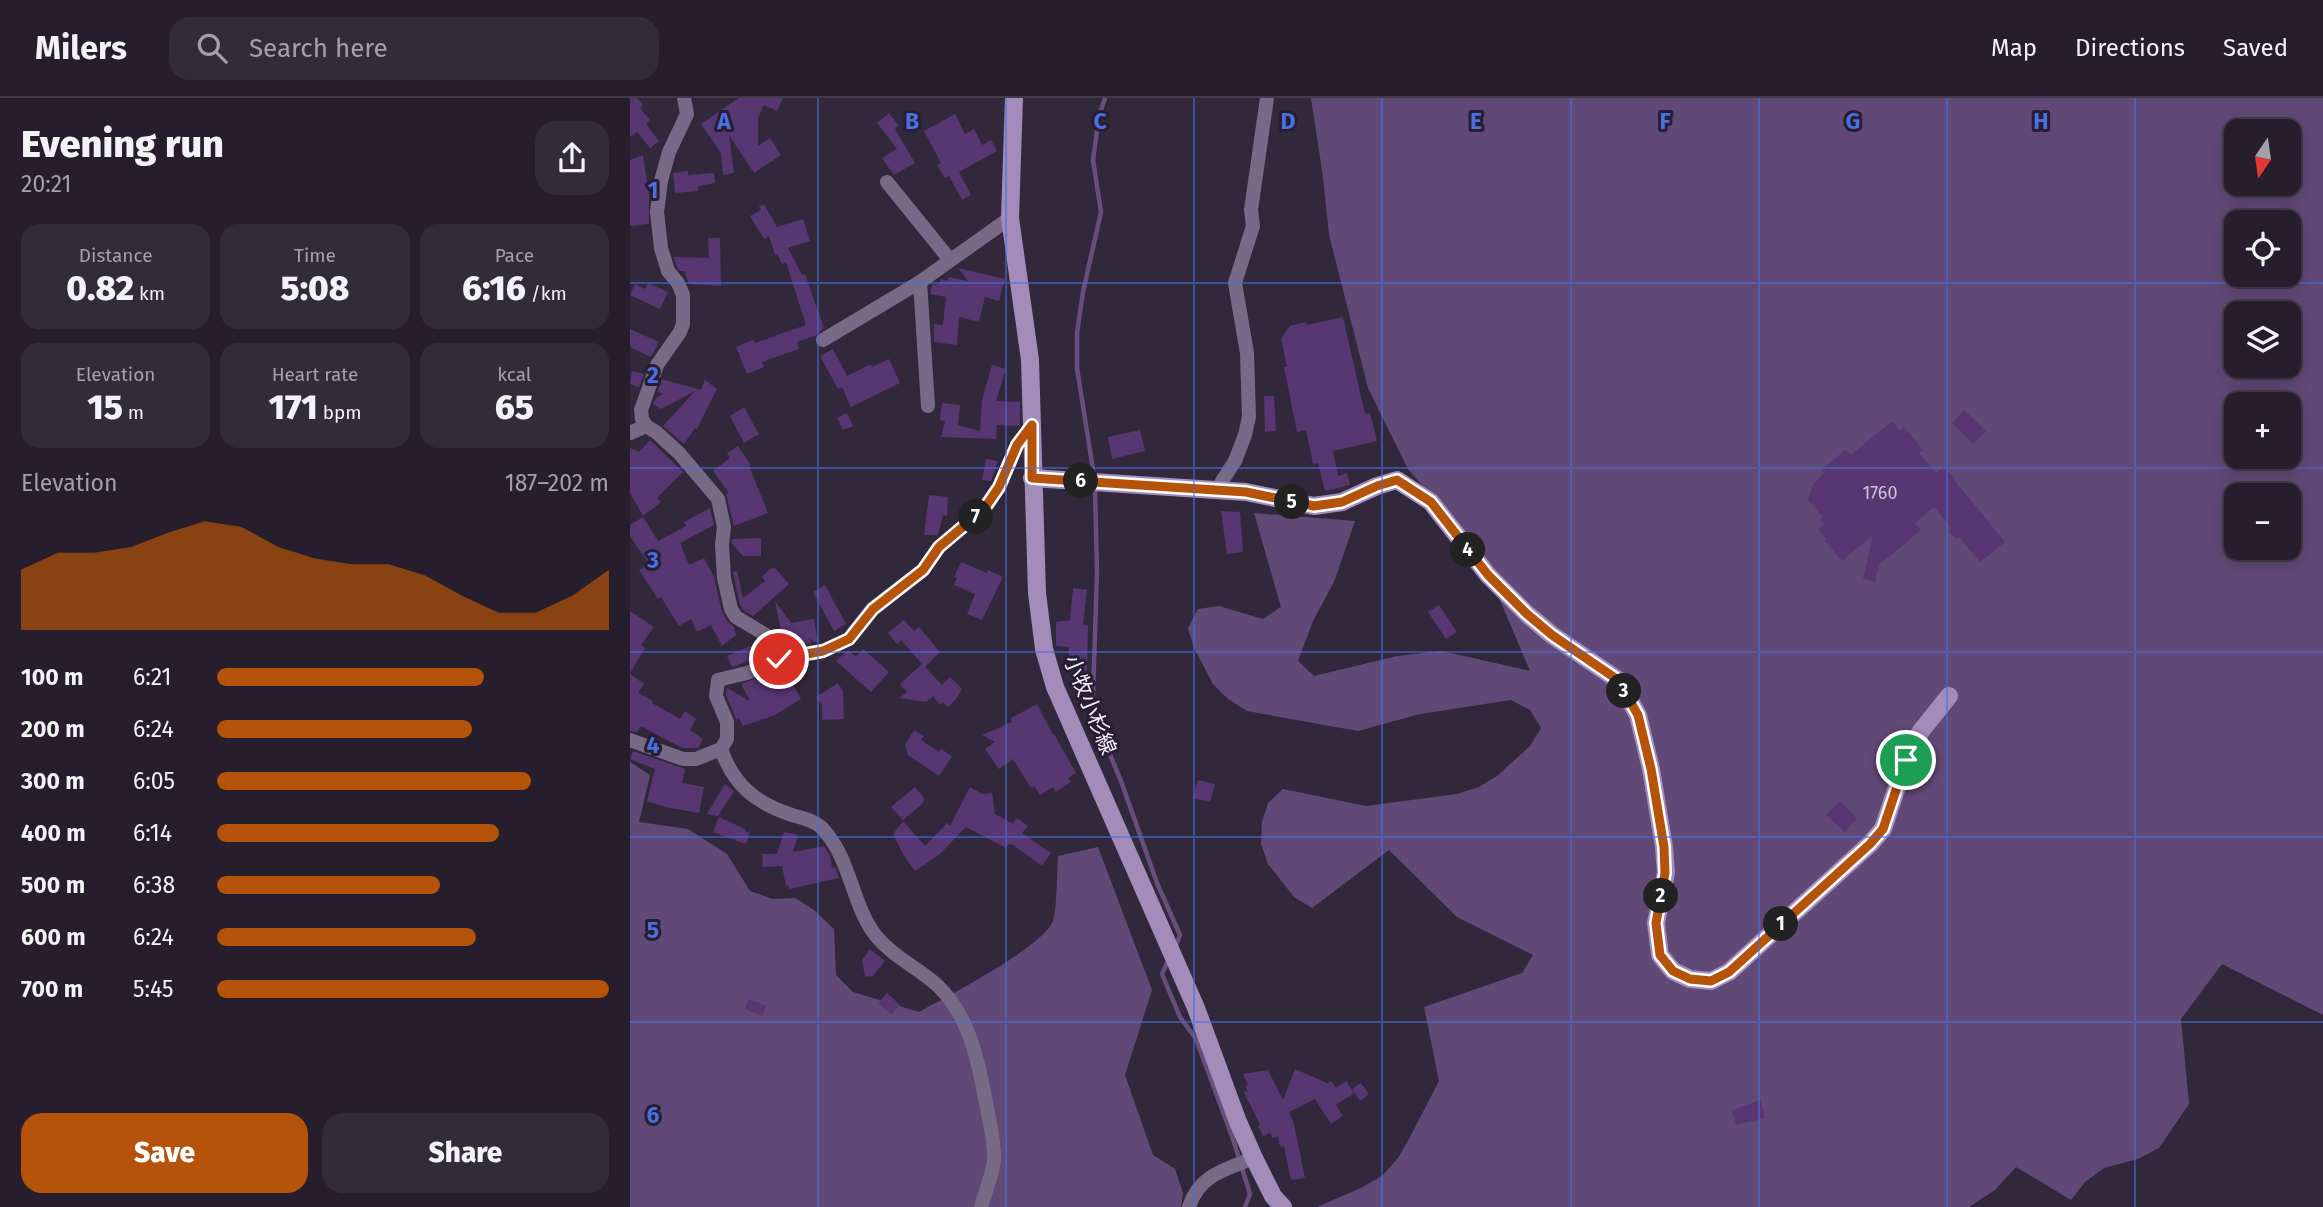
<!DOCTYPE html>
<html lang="en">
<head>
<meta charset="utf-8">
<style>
	body { margin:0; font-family:"Fira Sans","Noto Sans JP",sans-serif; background:#322b38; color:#f1f3f6; height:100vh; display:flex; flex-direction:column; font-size:26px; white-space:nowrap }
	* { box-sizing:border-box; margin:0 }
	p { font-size:23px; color:#a4a2a9 }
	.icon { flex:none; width:38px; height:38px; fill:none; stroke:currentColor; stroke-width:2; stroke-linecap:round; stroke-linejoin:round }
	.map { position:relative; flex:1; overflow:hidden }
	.drawer { display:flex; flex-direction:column; background:#261e2c; width:630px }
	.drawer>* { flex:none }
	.needle { width:46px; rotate:193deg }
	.tools { position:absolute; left:1594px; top:21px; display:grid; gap:14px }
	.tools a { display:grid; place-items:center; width:77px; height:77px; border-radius:14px; background:#261e2c; box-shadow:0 4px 18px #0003,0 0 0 2px #423c48; font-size:35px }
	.pin { position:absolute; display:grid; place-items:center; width:60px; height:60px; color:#fff; margin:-30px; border:4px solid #fff; border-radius:50%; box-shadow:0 2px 7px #0007 }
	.km { position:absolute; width:35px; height:35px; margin:-18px; border-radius:50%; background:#222; color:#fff; font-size:19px; line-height:35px; text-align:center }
	.round { display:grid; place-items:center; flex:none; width:74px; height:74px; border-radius:21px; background:#322b38 }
	.summary { display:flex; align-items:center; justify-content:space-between; height:119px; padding:0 21px }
	h1 { font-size:38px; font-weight:800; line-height:52px }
	.figures { display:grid; grid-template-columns:repeat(3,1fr); gap:10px; height:119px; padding:7px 21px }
	.figures div { display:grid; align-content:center; border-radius:18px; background:#322b38; text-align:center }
	.figures b { font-size:35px; font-weight:800 }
	.figures small { font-size:19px; font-weight:400 }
	.figures p { font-size:19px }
	.chart { height:196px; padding:14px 21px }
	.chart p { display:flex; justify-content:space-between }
	.chart svg { width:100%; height:126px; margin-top:7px; fill:#b45309; opacity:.7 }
	.cta { display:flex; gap:14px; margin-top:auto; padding:14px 21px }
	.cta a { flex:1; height:80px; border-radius:21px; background:#b45309; color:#fff; font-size:28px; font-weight:800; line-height:80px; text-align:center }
	.cta a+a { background:#322b38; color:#f1f3f6 }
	ul { padding:0 21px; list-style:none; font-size:23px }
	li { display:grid; grid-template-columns:112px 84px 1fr; align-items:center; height:52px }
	li i { height:18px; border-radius:9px; background:#b45309 }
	header { display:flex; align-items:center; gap:42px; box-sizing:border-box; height:98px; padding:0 35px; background:#261e2c; border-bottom:2px solid #423c48 }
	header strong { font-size:33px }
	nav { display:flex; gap:38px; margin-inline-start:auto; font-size:24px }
	.search { width:490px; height:63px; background:#322b38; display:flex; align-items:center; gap:18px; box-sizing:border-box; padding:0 24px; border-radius:21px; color:#a4a2a9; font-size:26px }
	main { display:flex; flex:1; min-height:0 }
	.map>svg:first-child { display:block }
	.green { fill:#614977; fill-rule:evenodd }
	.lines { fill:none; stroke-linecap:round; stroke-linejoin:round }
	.stream { stroke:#684e7b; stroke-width:4.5 }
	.building { fill:#573672 }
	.street { stroke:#786a86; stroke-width:14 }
	.secondary { stroke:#a38cb9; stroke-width:18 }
	.route-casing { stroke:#fff; stroke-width:14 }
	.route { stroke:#b45309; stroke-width:9 }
	.grid { fill:none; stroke:#496fe0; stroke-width:2; stroke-opacity:0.55 }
	.labels { text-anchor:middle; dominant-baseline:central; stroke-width:6; stroke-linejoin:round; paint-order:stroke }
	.number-label { font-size:18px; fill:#d0c3dc }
	.street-label { font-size:21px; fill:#f8f2ff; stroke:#281e31 }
	.grid-label { font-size:23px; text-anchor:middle; font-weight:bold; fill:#496fe0; stroke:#281e31; stroke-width:6; stroke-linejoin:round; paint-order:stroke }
</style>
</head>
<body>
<header>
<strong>Milers</strong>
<div class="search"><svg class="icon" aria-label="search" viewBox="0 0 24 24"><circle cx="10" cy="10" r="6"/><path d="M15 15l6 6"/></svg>Search here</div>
<nav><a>Map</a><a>Directions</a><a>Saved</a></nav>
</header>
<main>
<section class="drawer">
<div class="summary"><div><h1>Evening run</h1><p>20:21</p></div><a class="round"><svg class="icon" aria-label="share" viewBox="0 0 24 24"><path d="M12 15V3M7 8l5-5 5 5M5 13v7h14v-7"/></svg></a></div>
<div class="figures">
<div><p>Distance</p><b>0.82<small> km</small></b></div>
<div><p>Time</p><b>5:08</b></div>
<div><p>Pace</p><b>6:16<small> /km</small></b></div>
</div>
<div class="figures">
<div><p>Elevation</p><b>15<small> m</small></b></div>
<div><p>Heart rate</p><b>171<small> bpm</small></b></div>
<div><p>kcal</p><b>65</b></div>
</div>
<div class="chart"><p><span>Elevation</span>187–202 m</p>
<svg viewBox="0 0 160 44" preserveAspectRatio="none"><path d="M0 44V23L10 17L20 17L30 15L40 10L50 6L60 8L70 15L80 19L90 21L100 21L110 25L120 32L130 38L140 38L150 32L160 23V44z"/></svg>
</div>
<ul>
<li><b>100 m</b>6:21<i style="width:68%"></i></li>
<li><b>200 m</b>6:24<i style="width:65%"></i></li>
<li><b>300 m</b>6:05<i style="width:80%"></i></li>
<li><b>400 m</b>6:14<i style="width:72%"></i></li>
<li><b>500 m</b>6:38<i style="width:57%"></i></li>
<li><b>600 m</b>6:24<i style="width:66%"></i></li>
<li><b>700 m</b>5:45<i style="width:100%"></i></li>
</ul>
<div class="cta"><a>Save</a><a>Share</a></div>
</section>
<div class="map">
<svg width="1693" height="1109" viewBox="0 0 1693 1109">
	<rect width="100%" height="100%" fill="#32283b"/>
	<g class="green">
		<path d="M681,0H1693V917L1592,866L1551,921L1559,1006L1529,1050L1508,1061L1474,1070L1455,1084L1441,1102L1386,1069L1365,1092L1339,1109H687L733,1089L753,1077L768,1060L779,1041L809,983L794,909L892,875L903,857L827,819L759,752L682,810L664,799L638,766L631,746L632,724L638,705L653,691L736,708L827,696L849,689L867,678L900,648L911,630L900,612L881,602L790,616L728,633L617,613L598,601L583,586L564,550L558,530L568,511L589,508L633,521L651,509L624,415L725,423L704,484L683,523L668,563L684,578L767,558L812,553L900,573L850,455L778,371L738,290L699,137L693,79ZM1606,33H1659V86H1606ZM1606,124H1659V177H1606ZM1606,215H1659V268H1606ZM1606,306H1659V359H1606ZM1606,397H1659V450H1606Z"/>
		<path d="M0,664L20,677L9,724L58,731L97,756L120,793L143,801L165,800L184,812L204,831L206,877L223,894L289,914C317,898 412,850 423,823C427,813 427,772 428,758L468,749L522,892L495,977L523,1057L545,1071L553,1095L551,1109H0Z"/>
	</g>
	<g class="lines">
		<g class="stream">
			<path d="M464,378L447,270V235L453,194L471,114L463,62L469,18L475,0"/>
			<path d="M465,390L467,474L463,597L466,623L491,683L527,785L550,837L545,850"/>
			<path d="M539,861L532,876L550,919L566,941L603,1041L620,1096L615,1109"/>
		</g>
	</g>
	<g class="building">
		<path d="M0,0H7L13,7L10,10L20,22L16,26L29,43L20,50L7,34L0,39Z"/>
		<path d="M109,0H153L147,13L134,7L128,20V48L140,40L151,57L124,75L99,37L104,75L93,77L91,55L71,26Z"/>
		<path d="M259,15L269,28L265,31L285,65L264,77L252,60L267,51L247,25Z"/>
		<path d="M325,16L335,36L344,31L352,47L361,42L367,53L329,74L341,97L332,102L319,78L315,80L307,67L311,65L294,33Z"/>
		<path d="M13,57L19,97V126L0,128V62Z"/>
		<path d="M58,73V77L84,75L85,85L68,88V93L45,95L43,75Z"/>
		<path d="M134,106L147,129L173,121L180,143L158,150L172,177L175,176L194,230L185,238L167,244L169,251L132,264L134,269L117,276L106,249L123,242L125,245L176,227L156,164L152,166L147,156L145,157L139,138L134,141L120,118L131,112L129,108Z"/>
		<path d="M78,140H90L91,188L59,186L54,173H50L47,168L44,159L79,160Z"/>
		<path d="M328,170L375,181L369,203L355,199L349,224L329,219L327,247L304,244V226L313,227L316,199L300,196L302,187L309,186L311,181L318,183V179L338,183Z"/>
		<path d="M18,185L38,194L30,211L0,197L5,186L15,191Z"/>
		<path d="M713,219L735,316L740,315L747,343L703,353L708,378L717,375L720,387L695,393L688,365L683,366L676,332L667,334L654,269H657L651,240L660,228L676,224L677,227Z"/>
		<path d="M0,231L29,244L21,259L0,249Z"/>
		<path d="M203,251L217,278L241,266L242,269L259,261L270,285L221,309L212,289L208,291L190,258Z"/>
		<path d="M362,267L376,271L366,303L390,304V328L367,327L366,341L311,339L315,323L310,322L312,305L330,307L328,327L350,333L352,302Z"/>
		<path d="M2,273L14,276L9,289L0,286Z"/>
		<path d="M32,281L71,292L75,282L87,291L67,331L65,330L54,346L33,328L65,293L31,311L23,306L26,300L33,296L27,294Z"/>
		<path d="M634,298H644L646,333L635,334Z"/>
		<path d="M114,309L129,336L114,345L100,318Z"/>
		<path d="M1334,312L1356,333L1343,346L1322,325Z"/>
		<path d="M217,315L223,328L213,332L207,320Z"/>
		<path d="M1262,323L1270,333L1274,329L1293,352L1289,355L1306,375L1313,369L1323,378L1325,383L1375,444L1350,464L1329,439L1326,441L1318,432L1321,430L1304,409L1285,425L1291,432L1249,467L1245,484L1233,481L1243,437L1212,463L1195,443L1197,442L1188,431L1194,427L1190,421L1193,419L1178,402L1182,388L1194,375L1192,372L1216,351L1221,357Z"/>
		<path d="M510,332L515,353L482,361L478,339Z"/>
		<path d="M20,342L53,374L27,400L31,404L13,418L0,395V350L9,354Z"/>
		<path d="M108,348L121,367L119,368L138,415L104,428L96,396L99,395L83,373L100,360L97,355Z"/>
		<path d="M356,361L368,363L361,383L352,382Z"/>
		<path d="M299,397L318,399L317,418L313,417L308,437H294Z"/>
		<path d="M80,410L84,427L50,445L59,467L74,460L84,479L92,514L98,524L104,529L106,537L92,548L81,527L67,534L61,521L49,528L31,499L28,501L9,472L19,466L0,438V427L13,419L28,443L56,428L54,424Z"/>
		<path d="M591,413L610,414L613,454L597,456Z"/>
		<path d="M131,440V458H113L102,446V441Z"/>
		<path d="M331,464L357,475L358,472L373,479L352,522L337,516L345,496L324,487L327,480L324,479Z"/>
		<path d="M145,470L159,486L123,518L113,512L110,507L103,474L107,473L113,500L135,483L132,479L140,471Z"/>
		<path d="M195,487L216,526L204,533L183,494Z"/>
		<path d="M443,490L457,492L453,527L458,528L457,573L438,572L439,549L426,548V524L440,522Z"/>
		<path d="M145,503L161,525L184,521L188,544H184L178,539L182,545L154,550L149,541L152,540Z"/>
		<path d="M809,507L827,534L816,541L798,514Z"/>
		<path d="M0,513L24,529L11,547L15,550L0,575Z"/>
		<path d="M274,522L284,533L289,529L310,554L295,569L312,587L320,579L332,591L326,601L318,609L313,604L310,607L303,598L296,604L269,600L277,594L270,586L292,566L271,542L267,546L258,535Z"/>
		<path d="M129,544L136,557L102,569L97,558Z"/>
		<path d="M233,551L259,574L241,594L206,563L218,552L226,559Z"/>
		<path d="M175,565L178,570L159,580L171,601L145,617L113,628L109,620L106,621L96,597L97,590L120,603L111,586L164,566Z"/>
		<path d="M0,576L14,586L8,595L23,603L22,605L50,621L55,613L66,621L60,632L73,641L68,650H52L11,628L7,634L0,633Z"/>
		<path d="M208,585L213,593L214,621L192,622V607L186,599Z"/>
		<path d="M407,606L423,637L424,636L446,675L438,680L441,684L426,694L423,689L410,697L404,688L401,690L383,661L369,671L355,651L365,644L352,637L382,624L381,620Z"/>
		<path d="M284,632L294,638L291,642L309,654L311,651L322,658L309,678L278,657L275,647Z"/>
		<path d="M3,653L55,671L52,685L74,689L69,715L35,709L17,703L25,671L0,661Z"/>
		<path d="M568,682L585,686L580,704L563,700Z"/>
		<path d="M95,686L104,693L88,718L77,716Z"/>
		<path d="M285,689L294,700L293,705L273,722L261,709Z"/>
		<path d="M340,689L352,696L362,695L365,716L383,726L387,720L398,728L392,735L421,755L412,768L383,747L379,746L376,750L336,729L310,756L285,773L274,758L263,736L273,723L295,748L317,725L320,728Z"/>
		<path d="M1210,703L1227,720L1215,734L1196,717Z"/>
		<path d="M89,719L115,731V733L120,735L116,746L83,734Z"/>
		<path d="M154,734L168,737L163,754L194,748L200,758L202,770L205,769L209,780L159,791L158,787L156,788L152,768L133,769L132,756H147Z"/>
		<path d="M240,851L255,863L243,878L235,879L232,862Z"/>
		<path d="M257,895L270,907L261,917L248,905Z"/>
		<path d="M119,901L136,908L132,918L115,911Z"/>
		<path d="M665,971L697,985L701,983L706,990L716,983L724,995L706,1007L713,1018L701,1026L685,1001L659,1014L664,1026L675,1080L661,1082L654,1048L650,1049L648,1038L643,1040L640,1035L633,1038L628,1028L630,1027L614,994L618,993L615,988L618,987L613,976L638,972L653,1002Z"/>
		<path d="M731,985L739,996L730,1003L722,991Z"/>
		<path d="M1131,1002L1135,1020L1106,1027L1102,1012Z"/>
	</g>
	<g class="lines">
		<g class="street">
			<path d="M54,0L57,16L39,54L31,83L27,114L31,150L38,173L48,185L53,197V226L50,234L27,267L11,312L12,321L16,328L26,334L49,355L88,401L94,429L92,447L94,480L101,511L106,519L136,537L149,561"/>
			<path d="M257,84L320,162"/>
			<path d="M290,184L298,308"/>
			<path d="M193,242L290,184L380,120"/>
			<path d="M0,335L16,328"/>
			<path d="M589,392L592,383L605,363L615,337L619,319L617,255L605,185L623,128L621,112L637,0"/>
			<path d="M0,642L53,661H66L91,651L97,641V624L86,598L88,582L117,575L162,557L193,553L219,541L242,511L293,472L309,449L354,411L369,389L387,347L402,327"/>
			<path d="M91,651C104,688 126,705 162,717C172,720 183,722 191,729C221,759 221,806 246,838C263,859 289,870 308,888C341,920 349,967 357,1010C360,1027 365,1045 364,1063C362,1079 355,1094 351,1109"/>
			<path d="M559,1109C569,1077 596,1071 624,1060"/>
		</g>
		<g class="secondary">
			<path d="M384,0L380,120L400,262L407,495L414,551L425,589L566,910L608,1024L624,1060L643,1098L653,1109"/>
			<path d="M402,380L616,394L684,408L712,404L747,388L767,382L801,404L858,477L897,516L922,537L988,582L1008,617L1021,671L1034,749L1036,775L1026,825L1030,857L1043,873L1060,881L1081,883L1099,874L1240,746L1253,731L1276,662L1291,633L1319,598"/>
		</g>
	</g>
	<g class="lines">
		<defs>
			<path id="route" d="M149,561L193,553L219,541L243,511L293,472L309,449L354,411L369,389L387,347L402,327V380L616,394L684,408L712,404L747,388L767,382L801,404L858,477L897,516L922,537L988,582L1008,617L1021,671L1034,749L1035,775L1026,825L1030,857L1043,873L1060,881L1081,883L1099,874L1240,746L1253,731L1276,662"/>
		</defs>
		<use href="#route" class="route-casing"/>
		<use href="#route" class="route"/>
	</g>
	<path class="grid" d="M188,0V1109M376,0V1109M564,0V1109M752,0V1109M941,0V1109M1129,0V1109M1317,0V1109M1505,0V1109M0,185H1693M0,370H1693M0,554H1693M0,739H1693M0,924H1693"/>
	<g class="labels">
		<g class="number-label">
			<text x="1250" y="395">1760</text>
		</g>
		<g class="street-label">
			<text transform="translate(460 607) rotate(68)">小牧小杉線</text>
		</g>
	</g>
	<g class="grid-label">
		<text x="94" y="31">A</text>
		<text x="282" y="31">B</text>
		<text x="470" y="31">C</text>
		<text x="658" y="31">D</text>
		<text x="846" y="31">E</text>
		<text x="1035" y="31">F</text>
		<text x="1223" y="31">G</text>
		<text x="1411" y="31">H</text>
		<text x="23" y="100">1</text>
		<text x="23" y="285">2</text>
		<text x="23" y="470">3</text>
		<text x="23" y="655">4</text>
		<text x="23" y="840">5</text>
		<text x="23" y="1025">6</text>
	</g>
</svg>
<div class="tools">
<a><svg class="needle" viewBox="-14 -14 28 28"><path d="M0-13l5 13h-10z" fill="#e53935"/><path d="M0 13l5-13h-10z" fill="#a4a2a9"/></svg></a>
<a><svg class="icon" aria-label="locate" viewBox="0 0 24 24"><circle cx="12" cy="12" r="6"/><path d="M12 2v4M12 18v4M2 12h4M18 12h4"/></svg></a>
<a><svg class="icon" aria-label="layers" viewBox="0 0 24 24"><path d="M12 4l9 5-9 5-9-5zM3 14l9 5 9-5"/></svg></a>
<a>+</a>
<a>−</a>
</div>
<div class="pin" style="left:1276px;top:662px;background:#1e9e55"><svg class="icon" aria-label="arrive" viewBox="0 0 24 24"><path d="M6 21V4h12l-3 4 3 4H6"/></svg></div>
<div class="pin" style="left:149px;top:561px;background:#d93025"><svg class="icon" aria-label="check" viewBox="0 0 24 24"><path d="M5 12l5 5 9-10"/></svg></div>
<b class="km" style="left:1151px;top:826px">1</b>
<b class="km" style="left:1031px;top:798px">2</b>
<b class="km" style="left:994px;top:593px">3</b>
<b class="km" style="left:838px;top:452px">4</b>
<b class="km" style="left:662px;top:404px">5</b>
<b class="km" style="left:451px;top:383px">6</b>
<b class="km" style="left:346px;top:419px">7</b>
</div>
</main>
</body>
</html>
